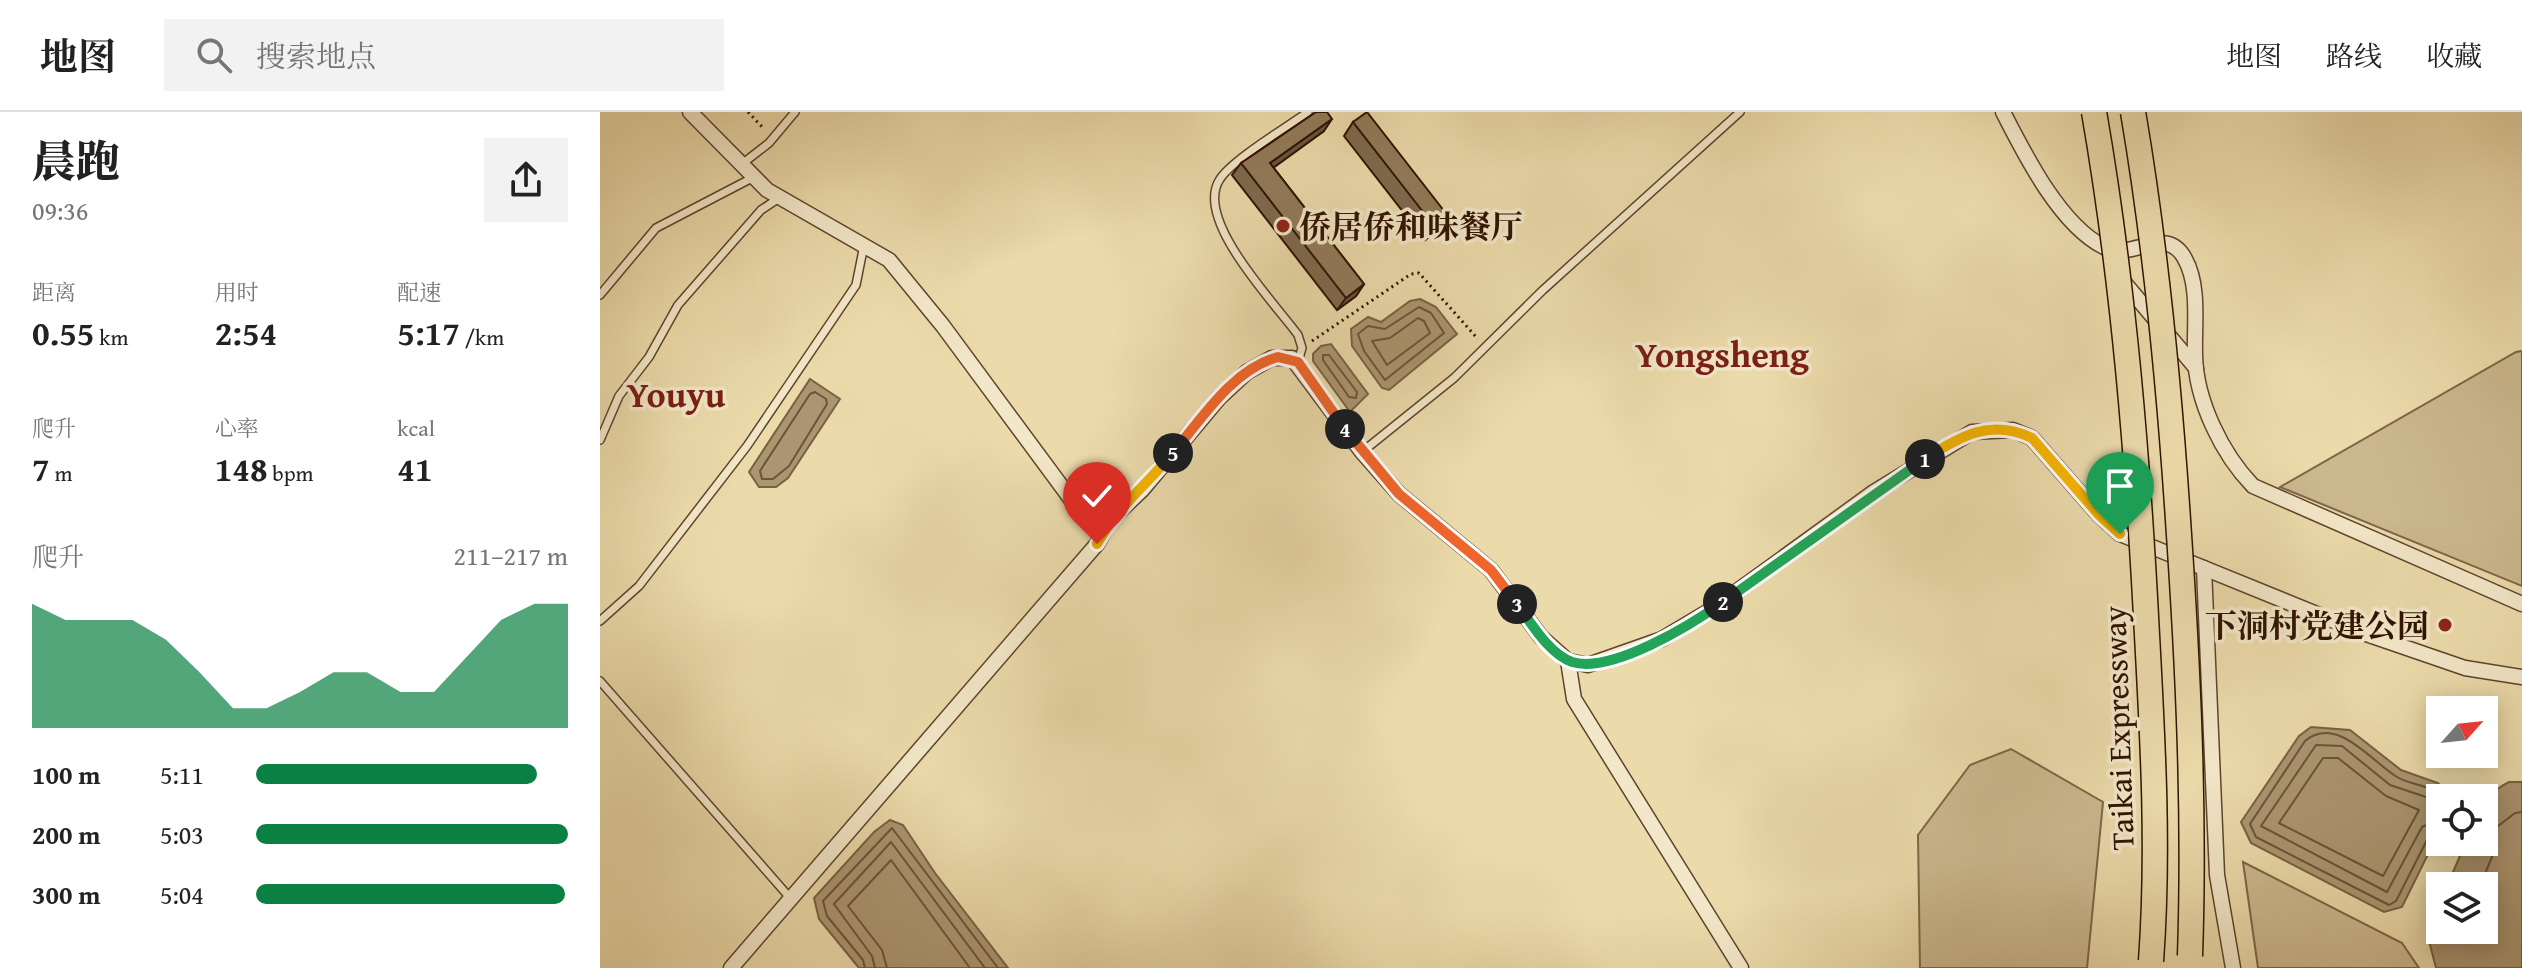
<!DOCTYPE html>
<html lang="zh">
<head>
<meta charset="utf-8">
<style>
	body { margin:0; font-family:"Gentium Book Plus","Noto Serif SC",serif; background:#f2f2f2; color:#222; height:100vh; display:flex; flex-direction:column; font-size:30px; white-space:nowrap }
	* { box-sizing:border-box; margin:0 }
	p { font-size:26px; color:#767676 }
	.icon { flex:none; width:44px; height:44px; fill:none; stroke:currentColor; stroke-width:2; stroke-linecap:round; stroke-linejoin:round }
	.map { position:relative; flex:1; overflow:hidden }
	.details { display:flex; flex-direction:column; background:#fff; width:600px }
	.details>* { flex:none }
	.needle { width:52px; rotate:63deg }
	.controls { position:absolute; left:1826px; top:584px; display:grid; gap:16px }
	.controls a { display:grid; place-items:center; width:72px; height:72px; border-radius:0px; background:#fff; box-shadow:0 4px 20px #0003; font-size:40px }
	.pin { position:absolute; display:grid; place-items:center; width:68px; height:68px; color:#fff; margin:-82px -34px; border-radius:50% 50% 50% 0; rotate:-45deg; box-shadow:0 0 8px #0007 }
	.pin .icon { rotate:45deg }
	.km { position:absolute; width:40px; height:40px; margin:-20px; border-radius:50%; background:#222; color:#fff; font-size:22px; line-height:40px; text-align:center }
	.round { display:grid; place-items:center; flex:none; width:84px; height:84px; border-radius:0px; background:#f2f2f2 }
	.head { display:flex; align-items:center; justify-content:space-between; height:136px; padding:0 32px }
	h1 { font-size:44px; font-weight:800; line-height:60px }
	.figures { display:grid; grid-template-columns:repeat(3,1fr); gap:12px; height:136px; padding:8px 32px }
	.figures div { display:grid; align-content:center }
	.figures b { font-size:34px; font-weight:800 }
	.figures small { font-size:22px; font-weight:400 }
	.figures p { font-size:22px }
	.chart { height:224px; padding:16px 32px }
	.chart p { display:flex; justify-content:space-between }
	.chart svg { width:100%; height:144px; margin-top:8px; fill:#0b8043; opacity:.7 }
	ul { padding:0 32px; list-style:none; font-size:26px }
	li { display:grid; grid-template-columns:128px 96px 1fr; align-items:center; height:60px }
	li i { height:20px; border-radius:10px; background:#0b8043 }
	header { display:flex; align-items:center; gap:48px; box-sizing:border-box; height:112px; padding:0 40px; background:#fff; border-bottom:2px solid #e0e0e0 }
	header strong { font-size:38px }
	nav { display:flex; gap:44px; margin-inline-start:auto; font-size:28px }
	.search { width:560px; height:72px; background:#f2f2f2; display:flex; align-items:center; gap:20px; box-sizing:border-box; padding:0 28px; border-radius:0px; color:#767676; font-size:30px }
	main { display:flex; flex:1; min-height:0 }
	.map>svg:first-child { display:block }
	.green { fill:#cbb88d; stroke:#7d6547; stroke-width:2 }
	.water { fill:#ab9671; stroke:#796144; stroke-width:2 }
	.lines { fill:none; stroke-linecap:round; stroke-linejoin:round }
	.shore { stroke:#6d5439; stroke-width:2 }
	.lane-casing { stroke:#5e442b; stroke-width:10 }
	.street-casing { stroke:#5e442b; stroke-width:17 }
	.path { stroke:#2f1201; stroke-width:3; stroke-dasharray:2 4; stroke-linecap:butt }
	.lane { stroke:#f2e7c8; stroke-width:7 }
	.street { stroke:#f2e7c8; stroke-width:14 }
	.highway-bridge-casing { stroke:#2f1201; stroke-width:27; stroke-linecap:butt }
	.highway-bridge { stroke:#ebdaaa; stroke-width:24 }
	.wall { fill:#7d694d; stroke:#2f1201; stroke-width:2 }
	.shaded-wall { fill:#66553e; stroke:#2f1201; stroke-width:2 }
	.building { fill:#917a59; stroke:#2f1201; stroke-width:2 }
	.split-1-casing { stroke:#fff; stroke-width:16 }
	.split-2-casing { stroke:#fff; stroke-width:16 }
	.split-3-casing { stroke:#fff; stroke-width:16 }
	.split-4-casing { stroke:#fff; stroke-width:16 }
	.split-5-casing { stroke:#fff; stroke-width:16 }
	.split-6-casing { stroke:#fff; stroke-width:16 }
	.split-1 { stroke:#f5b400; stroke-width:10 }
	.split-2 { stroke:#22a559; stroke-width:10 }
	.split-3 { stroke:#22a559; stroke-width:10 }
	.split-4 { stroke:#f0652b; stroke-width:10 }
	.split-5 { stroke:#f0652b; stroke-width:10 }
	.split-6 { stroke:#f5b400; stroke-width:10 }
	.poi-dot { fill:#8f2418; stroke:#f2e7c8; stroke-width:3 }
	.labels { text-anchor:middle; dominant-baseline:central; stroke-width:7; stroke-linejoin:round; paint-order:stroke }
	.poi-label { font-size:32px; font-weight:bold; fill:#2f1201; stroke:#f2e7c8; text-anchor:start }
	.street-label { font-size:32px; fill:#2f1201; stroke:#f2e7c8 }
	.quarter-label { font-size:36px; font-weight:bold; fill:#7a1f14; stroke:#f2e7c8 }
</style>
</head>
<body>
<header>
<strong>地图</strong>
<div class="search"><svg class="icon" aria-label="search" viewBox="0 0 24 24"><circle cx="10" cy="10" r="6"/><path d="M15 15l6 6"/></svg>搜索地点</div>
<nav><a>地图</a><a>路线</a><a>收藏</a></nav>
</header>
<main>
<section class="details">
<div class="head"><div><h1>晨跑</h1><p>09:36</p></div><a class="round"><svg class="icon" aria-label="share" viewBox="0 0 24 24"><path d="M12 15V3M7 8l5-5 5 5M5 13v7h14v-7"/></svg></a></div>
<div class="figures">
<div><p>距离</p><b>0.55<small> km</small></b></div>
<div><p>用时</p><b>2:54</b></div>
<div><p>配速</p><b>5:17<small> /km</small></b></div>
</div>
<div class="figures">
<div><p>爬升</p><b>7<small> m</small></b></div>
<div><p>心率</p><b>148<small> bpm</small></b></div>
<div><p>kcal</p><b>41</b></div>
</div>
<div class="chart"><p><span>爬升</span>211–217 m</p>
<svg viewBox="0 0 160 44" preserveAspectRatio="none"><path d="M0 44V6L10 11L20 11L30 11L40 17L50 27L60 38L70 38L80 33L90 27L100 27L110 33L120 33L130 22L140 11L150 6L160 6V44z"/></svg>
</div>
<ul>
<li><b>100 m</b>5:11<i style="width:90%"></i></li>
<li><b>200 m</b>5:03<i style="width:100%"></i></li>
<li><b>300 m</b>5:04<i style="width:99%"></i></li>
</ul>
</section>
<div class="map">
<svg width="1922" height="856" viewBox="0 0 1922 856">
	<rect width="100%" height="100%" fill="#ebdaaa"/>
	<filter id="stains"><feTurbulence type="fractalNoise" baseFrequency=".0025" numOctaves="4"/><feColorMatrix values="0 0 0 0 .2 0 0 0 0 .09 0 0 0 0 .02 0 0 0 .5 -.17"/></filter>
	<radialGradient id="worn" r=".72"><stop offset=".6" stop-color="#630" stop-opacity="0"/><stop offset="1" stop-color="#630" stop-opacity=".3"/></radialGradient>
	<g class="green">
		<path d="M1922,239V474L1680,375L1916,240Z"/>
		<path d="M1411,637L1503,690L1487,856H1320L1318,723L1370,653Z"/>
		<path d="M1643,750L1802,831L1819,856H1658Z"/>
	</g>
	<g class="water">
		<path d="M820,187L836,195L857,222L789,278L782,276L752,234L751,217L768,205L781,210L810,189Z"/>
		<path d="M731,232L768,282L750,300L713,249V242L721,234Z"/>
		<path d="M210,267L240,287L188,366L176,375H159L149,360Z"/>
		<path d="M1711,615L1750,618L1801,658L1838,671L1851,685L1840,686V718L1802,795L1784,800L1651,731L1641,710L1699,624Z"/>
		<path d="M1909,670H1922V856H1836L1829,829L1840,791V818H1884V774H1847L1866,730H1884C1884,703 1881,683 1909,670Z"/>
		<path d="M290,708L303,713L335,761L408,856H259L219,807L214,786L274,720Z"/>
	</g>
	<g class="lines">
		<g class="shore">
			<path d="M819,195L831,201L844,221L785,268L764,239L758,222L768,214L785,217Z"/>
			<path d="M818,206L824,209L830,221L787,253L772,229L790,226Z"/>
			<path d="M723,243H729L757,280L756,286L749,285L723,248Z"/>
			<path d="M215,280L226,287L227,292L189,354L173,367H162L160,359L210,282Z"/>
			<path d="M1723,646H1738L1786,684L1819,698L1783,764L1679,711Z"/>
			<path d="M1840,699L1829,686L1790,673L1742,634L1716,633L1661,714L1787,780L1822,715L1840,707"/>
			<path d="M1840,717L1830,722L1796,789L1789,793L1656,725L1650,712L1705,629C1737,602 1773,651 1797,665C1812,674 1831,672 1842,686"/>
			<path d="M1880,774L1894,740L1893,718L1915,701L1922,700"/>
			<path d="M265,856L263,848L227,804L223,789L292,716L398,856"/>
			<path d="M275,856L272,844L234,792L291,730L385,856"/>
			<path d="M287,856L282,838L248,794L291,748L370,856"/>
		</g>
		<defs>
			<g id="lane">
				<path d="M142,52L169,31L195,0"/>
				<path d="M0,183L56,116L154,65"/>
				<path d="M698,250L702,236L698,223C674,190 593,107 620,67C632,48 687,15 708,0"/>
				<path d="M0,328L19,284L49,245L78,193L161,98L179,86"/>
				<path d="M762,340L854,266L943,178L1140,0"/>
				<path d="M0,509L39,474L147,334L256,173L264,133"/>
				<path d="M0,569L191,787"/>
			</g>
			<g id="street">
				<path d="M90,0L167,78L289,148L343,214L479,398L490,407H511L542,378L619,286L647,260L672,246H692L762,340L799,382L891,458L941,525L968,549L988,553L1062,527L1114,496L1274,380L1372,320L1413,318L1432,326L1499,403L1520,422L1766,522L1865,556L1922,565"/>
				<path d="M1403,0C1425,43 1460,113 1504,135C1532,150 1566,111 1585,147C1600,174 1594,213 1595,243C1596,289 1622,342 1653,374L1922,492"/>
				<path d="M1522,168L1596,256"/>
				<path d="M1604,456L1617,763L1633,856"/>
				<path d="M968,549L974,587L1141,856"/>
				<path d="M131,856L497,432L511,407"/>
			</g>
		</defs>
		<use href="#lane" class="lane-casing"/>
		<use href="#street" class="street-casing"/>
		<g class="path">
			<path d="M148,0L164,17"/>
			<path d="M712,229L811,162L819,161L878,227"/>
		</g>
		<use href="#lane" class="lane"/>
		<use href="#street" class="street"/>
		<defs>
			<g id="highway-bridge">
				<path d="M1494,0C1524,173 1538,348 1547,523C1553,632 1559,741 1551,849"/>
				<path d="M1533,0C1556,135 1569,272 1578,408C1588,553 1595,699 1590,844"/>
			</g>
		</defs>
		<use href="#highway-bridge" class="highway-bridge-casing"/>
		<use href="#highway-bridge" class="highway-bridge"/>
	</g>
	<g class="wall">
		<path d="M753,10L838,118L825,128L744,24Z"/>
		<path d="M724,19L673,55L764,172L756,184L737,198L632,63L641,51Z"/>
	</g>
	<g class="shaded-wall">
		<path d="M732,7L724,19L662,64L670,51Z"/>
		<path d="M848,104L838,118L825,128L834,114Z"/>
		<path d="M764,172L756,184L737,198L746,186Z"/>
	</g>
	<g class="building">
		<path d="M716,0H727L732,7L670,51L764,172L746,186L641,51Z"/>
		<path d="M767,0L848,104L834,114L753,10Z"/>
	</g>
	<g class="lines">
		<defs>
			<path id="split-1" d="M1325,347C1360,324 1391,306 1432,326L1499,403L1520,422"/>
			<path id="split-2" d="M1123,490L1325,347"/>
			<path id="split-3" d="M917,492C931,511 949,542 972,550C1011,562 1091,513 1123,490"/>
			<path id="split-4" d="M745,317L799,382L891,458L917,492"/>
			<path id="split-5" d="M573,341C602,306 633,257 678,245L698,250L745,317"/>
			<path id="split-6" d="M497,432C516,397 548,371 573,341"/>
		</defs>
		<use href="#split-1" class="split-1-casing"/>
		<use href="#split-2" class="split-2-casing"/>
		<use href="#split-3" class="split-3-casing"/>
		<use href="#split-4" class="split-4-casing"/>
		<use href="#split-5" class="split-5-casing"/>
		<use href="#split-6" class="split-6-casing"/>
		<use href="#split-1" class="split-1"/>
		<use href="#split-2" class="split-2"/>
		<use href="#split-3" class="split-3"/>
		<use href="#split-4" class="split-4"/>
		<use href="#split-5" class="split-5"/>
		<use href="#split-6" class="split-6"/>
	</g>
	<g class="poi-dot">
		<circle cx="683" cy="114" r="8"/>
		<circle cx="1845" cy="513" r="8"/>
	</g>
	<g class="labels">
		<g class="poi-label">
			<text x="699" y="114">侨居侨和味餐厅</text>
			<text x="1829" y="513" text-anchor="end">下洞村党建公园</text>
		</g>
		<g class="street-label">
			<text transform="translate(1518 616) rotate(-92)">Taikai Expressway</text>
		</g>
		<g class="quarter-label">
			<text x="1122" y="241">Yongsheng</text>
			<text x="76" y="281">Youyu</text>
		</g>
	</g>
	<rect width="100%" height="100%" filter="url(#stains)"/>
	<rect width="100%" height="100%" fill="url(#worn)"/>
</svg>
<div class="controls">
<a><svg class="needle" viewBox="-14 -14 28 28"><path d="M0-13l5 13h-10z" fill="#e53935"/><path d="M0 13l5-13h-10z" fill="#767676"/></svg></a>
<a><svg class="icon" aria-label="locate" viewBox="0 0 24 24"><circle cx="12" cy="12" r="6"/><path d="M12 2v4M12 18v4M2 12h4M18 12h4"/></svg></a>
<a><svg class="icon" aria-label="layers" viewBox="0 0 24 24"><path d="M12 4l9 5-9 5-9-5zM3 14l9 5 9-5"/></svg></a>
</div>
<div class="pin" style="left:1520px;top:422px;background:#1e9e55"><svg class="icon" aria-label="arrive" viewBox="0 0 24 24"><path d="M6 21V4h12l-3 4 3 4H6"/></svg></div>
<div class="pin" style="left:497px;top:432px;background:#d93025"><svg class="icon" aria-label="check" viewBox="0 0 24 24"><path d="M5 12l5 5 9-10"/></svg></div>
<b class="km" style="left:1325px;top:347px">1</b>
<b class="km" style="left:1123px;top:490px">2</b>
<b class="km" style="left:917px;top:492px">3</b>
<b class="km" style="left:745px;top:317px">4</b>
<b class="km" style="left:573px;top:341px">5</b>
</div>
</main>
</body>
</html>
